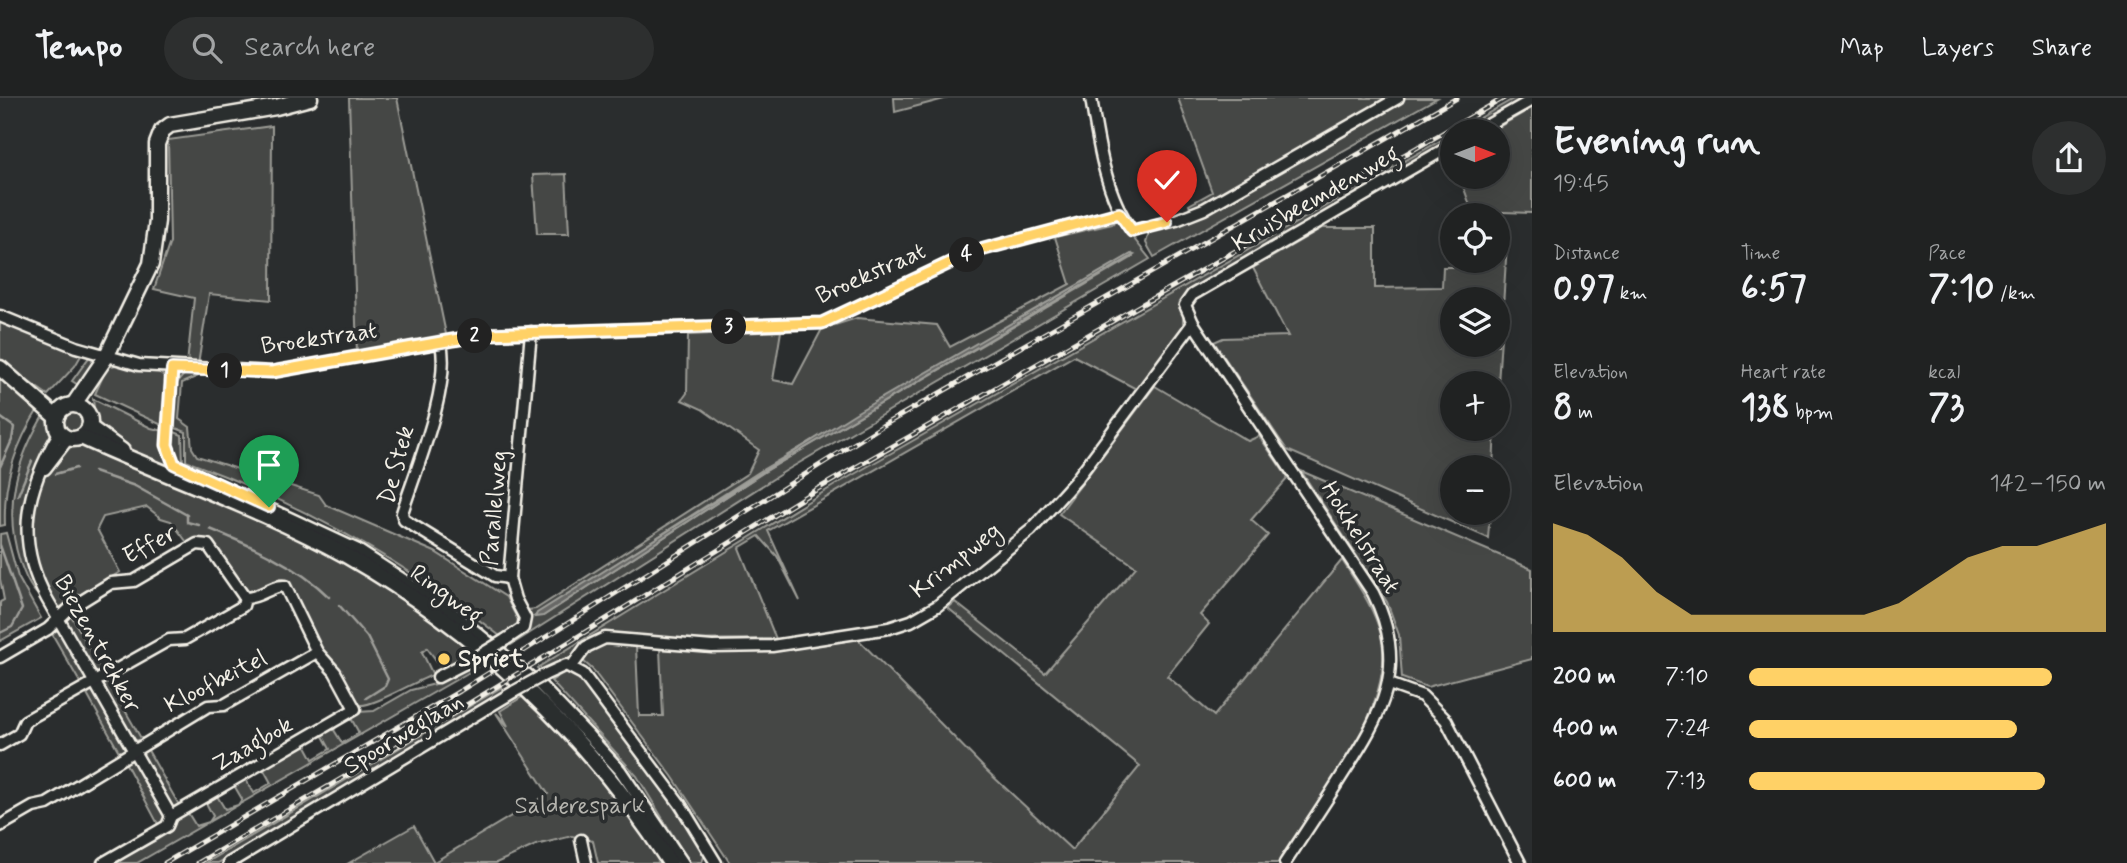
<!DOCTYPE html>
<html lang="en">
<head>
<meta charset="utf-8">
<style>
	body { margin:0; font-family:Mynerve,sans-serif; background:#2d2f2f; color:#f1f3f6; height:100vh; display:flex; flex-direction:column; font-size:26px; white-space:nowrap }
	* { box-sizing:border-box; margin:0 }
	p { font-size:23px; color:#a2a4a5 }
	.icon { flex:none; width:38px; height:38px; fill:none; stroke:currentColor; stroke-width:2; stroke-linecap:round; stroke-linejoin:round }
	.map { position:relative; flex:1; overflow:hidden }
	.panel { display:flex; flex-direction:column; background:#202222; width:595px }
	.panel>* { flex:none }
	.needle { width:46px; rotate:90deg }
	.tools { position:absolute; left:1440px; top:21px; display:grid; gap:14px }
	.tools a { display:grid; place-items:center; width:70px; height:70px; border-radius:50%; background:#202222; box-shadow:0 7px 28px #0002,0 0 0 2px #3d3f40; font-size:35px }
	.pin { position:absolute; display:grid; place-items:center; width:60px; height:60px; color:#fff; margin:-72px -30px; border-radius:50% 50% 50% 0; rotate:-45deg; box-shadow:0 0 7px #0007 }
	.pin .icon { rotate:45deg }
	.km { position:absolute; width:35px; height:35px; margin:-18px; border-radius:50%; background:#222; color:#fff; font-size:19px; line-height:35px; text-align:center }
	.round { display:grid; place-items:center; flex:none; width:74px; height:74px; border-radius:37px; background:#2d2f2f }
	.summary { display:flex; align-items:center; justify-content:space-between; height:119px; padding:0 21px }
	h1 { font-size:38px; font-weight:800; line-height:52px }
	.metrics { display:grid; grid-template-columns:repeat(3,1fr); gap:10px; height:119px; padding:7px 21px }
	.metrics div { display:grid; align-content:center }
	.metrics b { font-size:35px; font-weight:800 }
	.metrics small { font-size:19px; font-weight:400 }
	.metrics p { font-size:19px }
	.chart { height:196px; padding:14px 21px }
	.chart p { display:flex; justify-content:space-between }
	.chart svg { width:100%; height:126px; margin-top:7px; fill:#ffd166; opacity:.7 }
	ul { padding:0 21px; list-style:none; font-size:23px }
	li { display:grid; grid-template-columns:112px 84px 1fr; align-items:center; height:52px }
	li i { height:18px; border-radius:9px; background:#ffd166 }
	header { display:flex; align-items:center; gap:42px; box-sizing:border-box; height:98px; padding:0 35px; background:#202222; border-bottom:2px solid #3d3f40 }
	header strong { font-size:33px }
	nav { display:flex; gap:38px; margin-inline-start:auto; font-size:24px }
	.search { width:490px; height:63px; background:#2d2f2f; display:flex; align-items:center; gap:18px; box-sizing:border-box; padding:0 24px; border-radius:38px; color:#a2a4a5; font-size:26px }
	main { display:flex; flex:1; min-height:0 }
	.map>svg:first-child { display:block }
	.green { fill:#444645; stroke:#9c9c96; stroke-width:2; fill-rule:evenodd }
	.water { fill:#676866; stroke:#9f9f9a; stroke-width:2 }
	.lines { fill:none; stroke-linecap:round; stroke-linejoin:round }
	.stream { stroke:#9f9f9a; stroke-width:2.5 }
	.street-casing { stroke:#f4f1e8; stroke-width:15 }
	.secondary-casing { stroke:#f4f1e8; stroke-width:19 }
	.street { stroke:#2a2d2e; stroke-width:10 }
	.secondary { stroke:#2a2d2e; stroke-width:14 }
	.rail-casing { stroke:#f4f1e8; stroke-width:5 }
	.rail { stroke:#2a2d2e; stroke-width:2.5; stroke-dasharray:8; stroke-linecap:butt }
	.street-bridge-casing { stroke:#f4f1e8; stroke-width:15; stroke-linecap:butt }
	.street-bridge { stroke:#2a2d2e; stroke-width:10 }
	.route-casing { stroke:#fff; stroke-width:14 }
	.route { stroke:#ffd166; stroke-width:9 }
	.poi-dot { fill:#ffd166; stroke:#2a2d2e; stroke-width:2.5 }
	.labels { text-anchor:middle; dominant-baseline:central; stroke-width:7; stroke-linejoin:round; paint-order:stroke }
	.street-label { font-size:24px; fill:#f4f1e8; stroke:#2a2d2e }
	.poi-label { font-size:24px; font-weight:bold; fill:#f4f1e8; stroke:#2a2d2e; text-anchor:start }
	.park-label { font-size:24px; fill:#b6b5af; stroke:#2a2d2e }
</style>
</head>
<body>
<header>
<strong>Tempo</strong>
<div class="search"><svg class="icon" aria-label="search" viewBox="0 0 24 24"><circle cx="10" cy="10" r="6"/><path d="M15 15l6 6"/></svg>Search here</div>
<nav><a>Map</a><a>Layers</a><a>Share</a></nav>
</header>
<main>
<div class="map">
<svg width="1532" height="765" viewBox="0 0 1532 765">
	<rect width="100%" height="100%" fill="#2a2d2e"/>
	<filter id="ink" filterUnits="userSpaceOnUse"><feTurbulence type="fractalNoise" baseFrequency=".0143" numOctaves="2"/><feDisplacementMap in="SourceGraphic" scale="14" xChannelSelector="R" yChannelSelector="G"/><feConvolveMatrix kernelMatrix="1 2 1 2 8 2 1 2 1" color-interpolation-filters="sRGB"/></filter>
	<g filter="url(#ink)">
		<g class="green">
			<path d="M349,0H397L447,241L357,256Z"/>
			<path d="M894,0H948L895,14Z"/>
			<path d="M1178,0H1394L1212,104L1191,112L1189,107L1212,94Z"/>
			<path d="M1402,0H1437L1154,159L1146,145L1149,135Z"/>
			<path d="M1515,0H1530L1472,33H1457Z"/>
			<path d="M1532,10V115L1472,113L1460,79H1498V33H1492Z"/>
			<path d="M272,28L271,202L209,196L198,267L187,266L194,200L154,191L170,144L168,42Z"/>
			<path d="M1452,36V44L1189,195L1183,214V231L1140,293L1074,258L768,433L800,503L777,458L759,438L739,450L776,541L671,542L601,536L573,558L540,573L537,570L835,387Z"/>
			<path d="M566,76L569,136H537L533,77Z"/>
			<path d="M1118,121L1150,161L787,372L511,547L508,544L529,530L528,512L536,511L748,375L759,352L702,311L682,302L687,295L688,237L781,233L773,282L793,286L822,231L857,220L937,227L950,249L1070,186L1055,139L1112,126ZM1132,156L1133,159L764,374L543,518H535L762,372Z"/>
			<path d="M1322,130H1375V190L1442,189L1443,169H1464L1465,163H1498V130H1508L1498,286L1452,285V331H1495L1493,369H1452V415H1490L1488,440L1287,352L1214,244L1223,240L1288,238L1253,170ZM1452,201H1498V247H1452Z"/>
			<path d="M0,221L83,254L75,268L48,297L0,264Z"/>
			<path d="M90,258L95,264L83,290L72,283Z"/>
			<path d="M120,266C135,269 160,267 167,283L164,328L95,296L107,269Z"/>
			<path d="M185,275H198V278L182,285L179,321L190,329L192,350L197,358L319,397L326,407L435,454L506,499L520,526L500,538C404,463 300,405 186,363V334L173,329L176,286Z"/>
			<path d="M0,276L40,308C16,346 3,381 5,427L0,428Z"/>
			<path d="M1155,288L1248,343L1259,338L1288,380L1251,422L1268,437L1200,517L1209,526L1167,578L1214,618L1342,462C1357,486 1374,509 1381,537C1398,608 1316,706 1279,765H730L672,678L592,571L582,562C595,541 614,546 636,549L639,618H663L660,551L779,553L858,541L986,672L1072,752L1140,668L948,510L955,504L1045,575L1136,469L1059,416Z"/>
			<path d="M93,301L151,330L164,333L165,357L177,373L136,356L96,327Z"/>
			<path d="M46,313C63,340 34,372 27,399C20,423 21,450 29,474C32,481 38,492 38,497C29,489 24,475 20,464C2,409 17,360 46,313Z"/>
			<circle cx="73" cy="324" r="10"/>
			<path d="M172,333L182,337L183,365L178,364L171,346Z"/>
			<path d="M84,344L295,438L374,480L478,553L451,570L439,566L427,550L422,554L433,577C415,583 373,609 359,607L339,574L318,548L287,483L280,480L251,496L245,494L208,442L201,440L189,447L171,423L161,420L147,409L103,419L97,431L120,474L65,506L66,508L57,509C47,491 35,471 32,450C26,412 41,351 84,344Z"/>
			<path d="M1301,373L1532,471V561L1427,589L1402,580L1399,537L1387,504Z"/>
			<path d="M6,435L18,479L41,520L0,543V504L4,502L0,481V436Z"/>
			<path d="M69,514L104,575L93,574L64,521Z"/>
			<path d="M54,532L61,534L87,578L82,588L51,534Z"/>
			<path d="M480,562L484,565L466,576L137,765H114L158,741L174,728L177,719L192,709L188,715L196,728L209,724L213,718L206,705L199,706L222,693L217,698L225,711L238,707L242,701L235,689H228L251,676L246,682L254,695L271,685L264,672L257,673L309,643L306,648L313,661L330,651L323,638L316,639L338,626L334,632L342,645L359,635L352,622H345L358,614L374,613L411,592L435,586Z"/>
			<path d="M568,572L576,574L628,641L705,756L702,764H689L637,678L551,583Z"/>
			<path d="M107,581L142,642L140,643L132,641L102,589Z"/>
			<path d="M502,589L505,595L218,765H206Z"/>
			<path d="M92,592L127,648L122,659L85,593Z"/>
			<path d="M525,597C575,651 621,703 661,765H598L593,743L572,738L536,747L496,765H349L414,728L434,764L548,696L496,615L508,628L500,613Z"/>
			<path d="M145,647L179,707L173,710L140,655Z"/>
			<path d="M131,662L136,666L166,719L159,728L125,664Z"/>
		</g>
		<path class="water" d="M1131,156L1134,157L764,374L543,518L535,519L537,515L859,313Z"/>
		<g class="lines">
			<g class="stream">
				<path d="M0,319L14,329L12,342L0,369"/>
				<path d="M94,374L135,388L187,417V424L199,427"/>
				<path d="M55,376L76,370"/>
				<path d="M18,397L32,363"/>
				<path d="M210,431C252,448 297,467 329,499"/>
				<path d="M0,447L22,511L12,529L0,535"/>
				<path d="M339,507L367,539L388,581L385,588L366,600"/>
			</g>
			<defs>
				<g id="street">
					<path d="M1091,0C1098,44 1105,96 1132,133L1176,122L1204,111L1398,0"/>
					<path d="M1477,33L1532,2"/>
					<path d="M0,218L76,249L139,267L272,274L487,236L822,225L973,154L1119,115"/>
					<path d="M441,246C451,289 416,371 402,415L404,422L495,478L509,480"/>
					<path d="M172,271L167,347L174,366L356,451L451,513L541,588L589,638L620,672L683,765"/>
					<path d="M59,335C26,392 14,441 47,501L171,718"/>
					<path d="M45,371L68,341"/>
					<path d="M505,542L523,530L525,520L515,501L509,480L531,234"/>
					<path d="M0,559L48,531L69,511L111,485L134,483L197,446L208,447L245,500"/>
					<path d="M572,568L586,549L605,540L712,549L772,548L889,530L911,523L937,508L1031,432L1076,382L1193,225"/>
					<path d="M544,577L566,567L583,576L680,706L716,765"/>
					<path d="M438,579L477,559"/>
					<path d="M1389,586L1422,598L1446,622L1520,765"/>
					<path d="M0,647L19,636L25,623L169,542L185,541L243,508L245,500C261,500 271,487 285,488L317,554L335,574L355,611L171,718"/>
					<path d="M0,728L33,709L47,706L208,608L224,607L317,554"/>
					<path d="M581,742L586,765"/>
					<path d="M103,765L167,728L171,718"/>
					<path d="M229,765L515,593"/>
					<path d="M1285,765C1304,736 1323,708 1341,679C1382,616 1410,569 1373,495L1193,225L1185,207L1192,197L1452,47"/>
				</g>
				<g id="secondary">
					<path d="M0,270L56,319"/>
					<path d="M74,306L106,259L151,166L157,123V46L162,33L170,27L276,9L310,0"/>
					<circle cx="73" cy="324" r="17"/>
					<path d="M89,329L122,353"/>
					<path d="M81,339C168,379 263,411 347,458C478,533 589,638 670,765"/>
				</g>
			</defs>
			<use href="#street" class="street-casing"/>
			<use href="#secondary" class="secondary-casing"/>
			<use href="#street" class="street"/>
			<use href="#secondary" class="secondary"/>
			<defs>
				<g id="rail">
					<path d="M165,765L460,593L882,328L1457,0"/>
					<path d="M198,765L460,611L814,393L1504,0"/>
				</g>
			</defs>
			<use href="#rail" class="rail-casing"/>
			<use href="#rail" class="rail"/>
			<defs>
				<g id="street-bridge">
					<path d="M477,559L505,542"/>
					<path d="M515,593L544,577"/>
				</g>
			</defs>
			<use href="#street-bridge" class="street-bridge-casing"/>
			<use href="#street-bridge" class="street-bridge"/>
		</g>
	</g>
	<g class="lines" filter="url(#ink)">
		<defs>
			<path id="route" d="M269,409L174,366L167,347L172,271L272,274L487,236L822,225L973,154L1119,115L1132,133L1167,124"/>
		</defs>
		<use href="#route" class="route-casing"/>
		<use href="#route" class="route"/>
	</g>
	<circle class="poi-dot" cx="444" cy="561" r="7"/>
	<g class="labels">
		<g class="street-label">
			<text transform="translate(1316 101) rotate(-30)">Kruisbeemdenweg</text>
			<text transform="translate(871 176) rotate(-24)">Broekstraat</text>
			<text transform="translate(319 241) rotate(-8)">Broekstraat</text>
			<text transform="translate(397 367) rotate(-75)">De Stek</text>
			<text transform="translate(495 410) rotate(-85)">Parallelweg</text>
			<text transform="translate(1360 440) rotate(58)">Hokkelstraat</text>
			<text transform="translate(150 447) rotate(-28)">Effer</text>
			<text transform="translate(956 463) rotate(-38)">Krimpweg</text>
			<text transform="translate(446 497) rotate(36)">Ringweg</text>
			<text transform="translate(97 546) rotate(61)">Biezentrekker</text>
			<text transform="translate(216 584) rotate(-27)">Kloofbeitel</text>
			<text transform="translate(404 636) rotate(-31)">Spoorweglaan</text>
			<text transform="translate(253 647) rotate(-30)">Zaagbok</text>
		</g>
		<g class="poi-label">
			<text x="458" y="561">Spriet</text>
		</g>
		<g class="park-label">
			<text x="580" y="708">Salderespark</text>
		</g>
	</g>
</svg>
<div class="tools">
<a><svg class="needle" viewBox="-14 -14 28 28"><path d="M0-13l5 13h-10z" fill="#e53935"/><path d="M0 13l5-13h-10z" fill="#a2a4a5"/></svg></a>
<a><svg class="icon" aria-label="locate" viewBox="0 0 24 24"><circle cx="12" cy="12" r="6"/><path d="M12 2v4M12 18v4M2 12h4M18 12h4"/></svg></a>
<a><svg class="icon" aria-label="layers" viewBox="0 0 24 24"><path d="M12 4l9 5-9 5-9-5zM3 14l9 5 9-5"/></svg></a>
<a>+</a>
<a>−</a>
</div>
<div class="pin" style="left:269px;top:409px;background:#1e9e55"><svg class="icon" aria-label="arrive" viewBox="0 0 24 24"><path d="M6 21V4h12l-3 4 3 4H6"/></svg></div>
<div class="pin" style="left:1167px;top:124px;background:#d93025"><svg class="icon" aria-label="check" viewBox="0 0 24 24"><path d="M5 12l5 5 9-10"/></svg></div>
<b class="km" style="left:225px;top:273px">1</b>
<b class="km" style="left:475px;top:238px">2</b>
<b class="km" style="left:729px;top:229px">3</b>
<b class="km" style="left:967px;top:157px">4</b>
</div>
<section class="panel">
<div class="summary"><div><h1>Evening run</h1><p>19:45</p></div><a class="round"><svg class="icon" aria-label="share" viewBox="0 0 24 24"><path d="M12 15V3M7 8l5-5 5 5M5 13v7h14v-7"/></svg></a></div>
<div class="metrics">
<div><p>Distance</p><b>0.97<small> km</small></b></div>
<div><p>Time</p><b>6:57</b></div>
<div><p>Pace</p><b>7:10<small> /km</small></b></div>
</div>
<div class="metrics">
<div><p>Elevation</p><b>8<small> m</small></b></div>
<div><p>Heart rate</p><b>138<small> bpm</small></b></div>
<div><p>kcal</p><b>73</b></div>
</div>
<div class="chart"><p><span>Elevation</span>142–150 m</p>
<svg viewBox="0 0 160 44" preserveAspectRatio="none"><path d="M0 44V6L10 10L20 18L30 30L40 38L50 38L60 38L70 38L80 38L90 38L100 34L110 26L120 18L130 14L140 14L150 10L160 6V44z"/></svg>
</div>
<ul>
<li><b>200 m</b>7:10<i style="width:85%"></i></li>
<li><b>400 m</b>7:24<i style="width:75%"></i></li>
<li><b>600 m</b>7:13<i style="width:83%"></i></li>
</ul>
</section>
</main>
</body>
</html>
